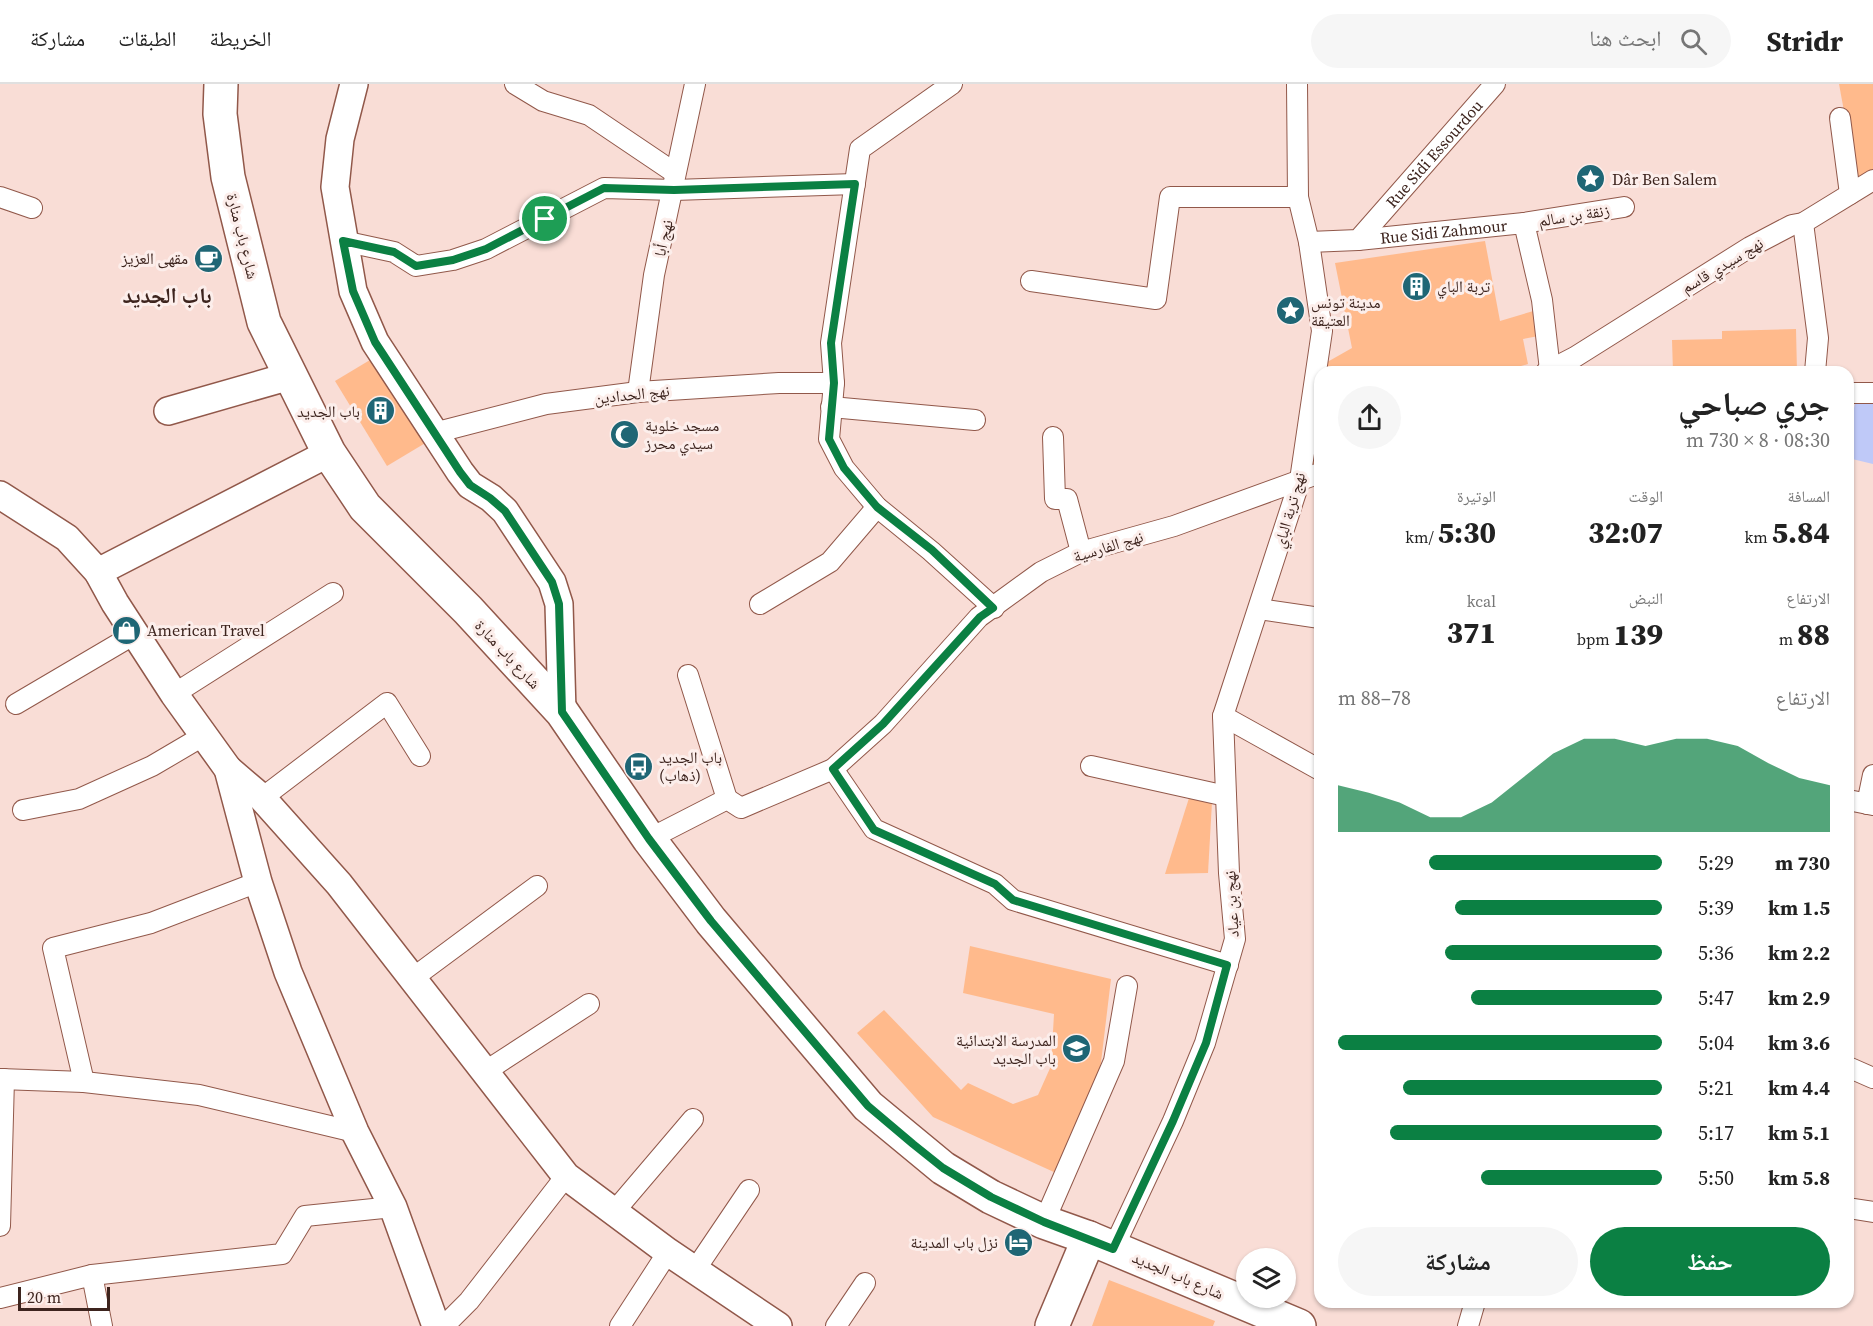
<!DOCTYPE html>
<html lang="ar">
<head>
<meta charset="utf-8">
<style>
	body { margin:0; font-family:"Source Serif 4","Noto Naskh Arabic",serif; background:#f6f6f6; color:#222; direction:rtl; height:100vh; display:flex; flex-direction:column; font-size:22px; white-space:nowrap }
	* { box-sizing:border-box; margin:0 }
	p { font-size:20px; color:#767676 }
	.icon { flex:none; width:33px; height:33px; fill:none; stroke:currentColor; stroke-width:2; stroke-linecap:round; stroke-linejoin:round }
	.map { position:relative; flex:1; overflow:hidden; direction:ltr }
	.sheet { position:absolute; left:1314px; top:282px; width:540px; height:942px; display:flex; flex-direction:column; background:#fff; border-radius:18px; box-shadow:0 2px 4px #0004; direction:rtl }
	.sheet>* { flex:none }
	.buttons { position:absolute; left:1236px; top:1164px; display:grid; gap:12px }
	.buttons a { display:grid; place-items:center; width:60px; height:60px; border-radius:50%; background:#fff; box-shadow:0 2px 4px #0004; font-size:30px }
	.scale { position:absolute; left:18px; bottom:15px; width:92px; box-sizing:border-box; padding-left:6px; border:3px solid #3d241e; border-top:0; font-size:16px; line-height:21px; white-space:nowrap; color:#3d241e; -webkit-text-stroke:4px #fceeeb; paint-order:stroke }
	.pin { position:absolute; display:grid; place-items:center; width:51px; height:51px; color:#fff; margin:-26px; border:3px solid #fff; border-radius:50%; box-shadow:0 2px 6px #0007 }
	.round { display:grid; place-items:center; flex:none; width:63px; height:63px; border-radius:32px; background:#f6f6f6 }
	.head { display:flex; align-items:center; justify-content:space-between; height:102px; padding:0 24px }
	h1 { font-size:33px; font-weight:800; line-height:45px }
	.stats { display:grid; grid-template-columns:repeat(3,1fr); gap:9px; height:102px; padding:6px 24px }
	.stats div { display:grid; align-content:center }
	.stats b { font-size:30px; font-weight:800 }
	.stats small { font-size:16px; font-weight:400 }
	.stats p { font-size:16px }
	.chart { height:168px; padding:12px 24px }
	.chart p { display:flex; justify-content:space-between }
	.chart svg { width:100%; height:108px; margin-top:6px; fill:#0b8043; opacity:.7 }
	.action { display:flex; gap:12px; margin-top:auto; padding:12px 24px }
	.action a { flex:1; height:69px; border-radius:36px; background:#0b8043; color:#fff; font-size:24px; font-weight:800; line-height:69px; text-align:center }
	.action a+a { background:#f6f6f6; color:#222 }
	ul { padding:0 24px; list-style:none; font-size:20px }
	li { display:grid; grid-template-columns:96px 72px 1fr; align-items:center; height:45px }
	li i { height:15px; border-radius:8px; background:#0b8043 }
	header { display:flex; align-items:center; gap:36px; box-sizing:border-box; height:84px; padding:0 30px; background:#fff; border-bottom:2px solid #e0e0e0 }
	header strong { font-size:28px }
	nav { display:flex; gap:33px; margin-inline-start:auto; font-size:21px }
	.search { width:420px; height:54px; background:#f6f6f6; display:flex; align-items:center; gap:15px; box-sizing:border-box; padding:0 21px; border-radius:33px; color:#767676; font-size:22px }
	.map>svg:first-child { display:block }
	.green { fill:#bfc9f8 }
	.building { fill:#ffba8c }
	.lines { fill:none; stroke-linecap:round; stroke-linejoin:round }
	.pedestrian-casing { stroke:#91584a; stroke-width:22 }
	.minor-casing { stroke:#91584a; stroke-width:30 }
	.tertiary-casing { stroke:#91584a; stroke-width:36 }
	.secondary-casing { stroke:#91584a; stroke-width:36 }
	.pedestrian { stroke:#fff; stroke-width:20 }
	.minor { stroke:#fff; stroke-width:27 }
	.tertiary { stroke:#fff; stroke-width:33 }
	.secondary { stroke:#fff; stroke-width:33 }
	.route-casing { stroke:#fff; stroke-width:12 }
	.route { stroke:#0b8043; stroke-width:8 }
	.labels { text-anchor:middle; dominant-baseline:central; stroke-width:6; stroke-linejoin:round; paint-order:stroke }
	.street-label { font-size:16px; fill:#3d241e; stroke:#fceeeb }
	.poi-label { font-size:16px; fill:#3d241e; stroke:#fceeeb; text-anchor:start }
	.district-label { font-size:22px; font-weight:bold; fill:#3d241e; stroke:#fceeeb }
</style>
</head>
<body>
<header>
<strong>Stridr</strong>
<div class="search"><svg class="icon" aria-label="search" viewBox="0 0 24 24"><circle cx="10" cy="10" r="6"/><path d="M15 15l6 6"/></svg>ابحث هنا</div>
<nav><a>الخريطة</a><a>الطبقات</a><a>مشاركة</a></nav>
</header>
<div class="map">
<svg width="1873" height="1242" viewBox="0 0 1873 1242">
	<rect width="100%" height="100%" fill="#f9ddd6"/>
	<path class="green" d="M1855,320H1873V380L1848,374V349Z"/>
	<g class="building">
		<path d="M1839,0H1873V88L1857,98Z"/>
		<path d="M1485,157L1500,237L1540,225L1544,251L1523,255L1528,280L1501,288H1321L1322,281L1352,264L1335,179Z"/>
		<path d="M1796,245L1797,288H1748V285L1716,286V288H1673L1672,256L1722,255V247Z"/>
		<path d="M375,273L427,358L387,382L335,297Z"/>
		<path d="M1320,306V382L1309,385Z"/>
		<path d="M1189,714L1212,718L1208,789L1165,790Z"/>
		<path d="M970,862L1111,895L1099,995L1056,1089L933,1033L857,949L884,926L961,1006L968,999L1013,1020L1038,1011L1051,982L1054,930L963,909Z"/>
		<path d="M1109,1196L1215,1237L1213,1242H1092Z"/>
	</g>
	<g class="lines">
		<defs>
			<g id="pedestrian">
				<path d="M515,0L543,17L589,31L675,89"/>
				<path d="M952,0L860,65L831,259L834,299L829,355L844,384L877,423L931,467L994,524"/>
				<path d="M1840,34L1850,110"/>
				<path d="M0,113L32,124"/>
				<path d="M1524,139L1624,123"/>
				<path d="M1803,139L1818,254L1815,288"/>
				<path id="s1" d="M1358,156L1524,139L1542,216L1550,286"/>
				<path d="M343,157L394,168L416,182L453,176L486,165L604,104L674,106L855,100"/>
				<path id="s2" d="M1309,158L1358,156L1495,0"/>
				<path d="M1031,197L1156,215L1170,113H1298"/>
				<path d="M1546,288L1575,273L1750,163L1792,141L1803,139L1873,96"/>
				<path d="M638,308L654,191L695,0"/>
				<path d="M1848,309H1873"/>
				<path d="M831,323L975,336"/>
				<path d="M434,349L546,320L638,308L779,299H834"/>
				<path d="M1053,353L1055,415H1067L1081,468"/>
				<path d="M760,520L830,478L877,423"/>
				<path d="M1259,525L1320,534"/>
				<path d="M688,591L727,715"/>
				<path d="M174,610L333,509"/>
				<path d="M16,620L135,550"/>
				<path d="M1223,632L1320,686"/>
				<path d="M1091,682L1226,712"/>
				<path d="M833,685L874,745L995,800L1013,816L1228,881"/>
				<path d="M262,714L387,619L420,672"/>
				<path d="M1848,716L1873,721"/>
				<path d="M1867,720L1873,691"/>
				<path d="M23,726L79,715L152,682L203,652"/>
				<path d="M649,755L727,715L741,724L833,685L883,640L979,533L1041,488L1081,468L1174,442L1320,389"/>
				<path d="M417,891L537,802"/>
				<path d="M1848,983L1873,994"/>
				<path d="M486,987L589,920"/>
				<path d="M0,995L84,998L199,1011L355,1048"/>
				<path d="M84,998L53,864L151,839L258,798"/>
				<path d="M1848,1124L1873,1128"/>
				<path d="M613,1129L693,1035"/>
				<path d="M1044,1138L1114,977L1127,902"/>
				<path d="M0,1142L4,995"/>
				<path d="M1113,1165L1173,1037L1205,959L1235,855L1229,789L1223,632L1300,396L1322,247L1309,158L1298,113L1297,0"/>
				<path d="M695,1186L749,1106"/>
				<path d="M92,1191L282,1170L305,1132L393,1123"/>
				<path d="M0,1214L92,1191L102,1242"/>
				<path d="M444,1242L469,1217L566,1092"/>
				<path d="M620,1242L668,1168"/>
				<path d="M836,1242L865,1199"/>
				<path d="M1468,1242L1475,1218"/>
			</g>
			<g id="minor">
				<path d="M354,0L340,55L335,103L353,207L375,258L460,388L470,401L491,414L505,427L552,498L559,520L562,628"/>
				<path d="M168,327L290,292"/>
				<path d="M0,411L67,454L98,488L115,519L174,610L228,685L258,798L288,888L355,1048L393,1123L436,1242"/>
				<path d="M98,488L329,369"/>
				<path d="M228,685L262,714L339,800L566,1092L668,1168L778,1242"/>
			</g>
			<path id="tertiary" d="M1052,1242L1089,1154"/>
			<path id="secondary" d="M221,0L220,30L228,93L264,238L329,369L365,423L468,526L562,628L649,755L711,837L868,1022L943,1084L991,1113L1044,1138L1089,1154L1299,1242"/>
		</defs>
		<use href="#pedestrian" class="pedestrian-casing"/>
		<use href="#minor" class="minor-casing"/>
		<use href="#tertiary" class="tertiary-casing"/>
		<use href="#secondary" class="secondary-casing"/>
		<use href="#pedestrian" class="pedestrian"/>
		<use href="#minor" class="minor"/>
		<use href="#tertiary" class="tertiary"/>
		<use href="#secondary" class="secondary"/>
	</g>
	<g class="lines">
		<defs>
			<path id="route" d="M855,100L831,259L834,299L829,355L844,384L877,423L932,466L993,524L980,533L883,640L833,685L874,746L995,800L1013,816L1227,881L1206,959L1173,1037L1113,1165L1044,1138L991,1113L943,1084L913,1060L868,1022L711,837L649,755L562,628L559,520L552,498L505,427L490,414L470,401L460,388L375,258L353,207L343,157L394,168L416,182L453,176L486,165L604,104L674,106Z"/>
		</defs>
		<use href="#route" class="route-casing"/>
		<use href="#route" class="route"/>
	</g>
	<defs>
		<symbol id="sight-disc" viewBox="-11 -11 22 22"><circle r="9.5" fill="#1f6675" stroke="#fceeeb"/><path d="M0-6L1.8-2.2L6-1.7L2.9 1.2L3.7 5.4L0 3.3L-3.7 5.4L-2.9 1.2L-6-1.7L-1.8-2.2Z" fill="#fff"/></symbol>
		<symbol id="cafe-disc" viewBox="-11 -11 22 22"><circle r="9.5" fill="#1f6675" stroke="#fceeeb"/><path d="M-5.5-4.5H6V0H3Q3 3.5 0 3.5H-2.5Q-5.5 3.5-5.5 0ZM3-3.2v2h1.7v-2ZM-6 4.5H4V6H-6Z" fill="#fff"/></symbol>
		<symbol id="building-disc" viewBox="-11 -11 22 22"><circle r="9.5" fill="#1f6675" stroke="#fceeeb"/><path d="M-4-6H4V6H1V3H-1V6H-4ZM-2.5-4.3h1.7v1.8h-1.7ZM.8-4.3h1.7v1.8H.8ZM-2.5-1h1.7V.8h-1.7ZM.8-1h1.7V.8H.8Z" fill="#fff"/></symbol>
		<symbol id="mosque-disc" viewBox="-11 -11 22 22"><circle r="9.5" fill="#1f6675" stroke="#fceeeb"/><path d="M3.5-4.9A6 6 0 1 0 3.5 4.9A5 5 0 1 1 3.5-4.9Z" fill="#fff"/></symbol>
		<symbol id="shop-disc" viewBox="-11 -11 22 22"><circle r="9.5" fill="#1f6675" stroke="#fceeeb"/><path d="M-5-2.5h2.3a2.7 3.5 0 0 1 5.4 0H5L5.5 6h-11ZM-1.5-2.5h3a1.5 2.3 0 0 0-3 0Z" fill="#fff"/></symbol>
		<symbol id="bus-disc" viewBox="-11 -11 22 22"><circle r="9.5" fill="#1f6675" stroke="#fceeeb"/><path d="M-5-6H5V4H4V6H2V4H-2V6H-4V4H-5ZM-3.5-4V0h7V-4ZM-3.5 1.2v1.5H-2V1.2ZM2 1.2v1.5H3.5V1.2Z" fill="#fff"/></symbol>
		<symbol id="school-disc" viewBox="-11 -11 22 22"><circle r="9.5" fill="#1f6675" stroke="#fceeeb"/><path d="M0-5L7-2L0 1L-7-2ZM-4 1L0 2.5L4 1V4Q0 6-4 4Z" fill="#fff"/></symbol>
		<symbol id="hotel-disc" viewBox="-11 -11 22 22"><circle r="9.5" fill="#1f6675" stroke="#fceeeb"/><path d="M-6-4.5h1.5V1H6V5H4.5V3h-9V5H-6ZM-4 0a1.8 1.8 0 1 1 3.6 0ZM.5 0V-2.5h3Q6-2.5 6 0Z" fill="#fff"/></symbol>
	</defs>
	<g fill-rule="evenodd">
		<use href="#sight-disc" x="1574" y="78" width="33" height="33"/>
		<use href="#cafe-disc" x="192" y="158" width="33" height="33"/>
		<use href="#building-disc" x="1400" y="186" width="33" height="33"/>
		<use href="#sight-disc" x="1274" y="210" width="33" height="33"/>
		<use href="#building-disc" x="364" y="310" width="33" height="33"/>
		<use href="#mosque-disc" x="608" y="334" width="33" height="33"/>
		<use href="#shop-disc" x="110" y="530" width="33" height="33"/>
		<use href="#bus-disc" x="622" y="666" width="33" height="33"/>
		<use href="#school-disc" x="1060" y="948" width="33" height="33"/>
		<use href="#hotel-disc" x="1002" y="1142" width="33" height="33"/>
	</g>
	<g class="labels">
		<g class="street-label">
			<text stroke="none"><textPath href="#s2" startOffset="164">Rue Sidi Essourdou</textPath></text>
			<text transform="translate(1574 131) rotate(-9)">زنقة بن سالم</text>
			<text stroke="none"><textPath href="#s1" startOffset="86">Rue Sidi Zahmour</textPath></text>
			<text transform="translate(243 152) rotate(76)">شارع باب منارة</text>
			<text transform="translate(663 154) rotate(-77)">نهج أبا</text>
			<text transform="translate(1722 181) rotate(-31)">نهج سيدي قاسم</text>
			<text transform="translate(632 310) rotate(-6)">نهج الحدادين</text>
			<text transform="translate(1289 426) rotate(-74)">نهج تربة الباي</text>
			<text transform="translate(1108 462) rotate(-17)">نهج الفارسية</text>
			<text transform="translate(508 570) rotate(47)">شارع باب منارة</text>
			<text transform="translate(1231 820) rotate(-93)">نهج بن عياد</text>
			<text transform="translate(1178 1191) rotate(23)">شارع باب الجديد</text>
		</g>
		<g class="poi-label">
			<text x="1612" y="95">Dâr Ben Salem</text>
			<text x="188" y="174" text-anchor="end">مقهى العزيز</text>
			<text x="1437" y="202">تربة الباي</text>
			<text x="1311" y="218">مدينة تونس<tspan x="1311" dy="18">العتيقة</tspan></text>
			<text x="360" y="327" text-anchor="end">باب الجديد</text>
			<text x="645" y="341">مسجد خلوية<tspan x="645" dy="18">سيدي محرز</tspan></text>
			<text x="147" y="546">American Travel</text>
			<text x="659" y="673">باب الجديد<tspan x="659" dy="18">(ذهاب)</tspan></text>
			<text x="1056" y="956" text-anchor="end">المدرسة الابتدائية<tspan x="1056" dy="18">باب الجديد</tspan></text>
			<text x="998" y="1158" text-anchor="end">نزل باب المدينة</text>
		</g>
		<g class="district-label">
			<text x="167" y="211">باب الجديد</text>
		</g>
	</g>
</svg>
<div class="buttons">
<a><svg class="icon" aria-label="layers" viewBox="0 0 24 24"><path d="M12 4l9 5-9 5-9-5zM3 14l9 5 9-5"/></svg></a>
</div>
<div class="scale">20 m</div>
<div class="pin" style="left:545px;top:135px;background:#1e9e55"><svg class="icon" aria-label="arrive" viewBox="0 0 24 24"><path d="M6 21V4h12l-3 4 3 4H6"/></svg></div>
<section class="sheet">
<div class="head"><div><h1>جري صباحي</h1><p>08:30 · 8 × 730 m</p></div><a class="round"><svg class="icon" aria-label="share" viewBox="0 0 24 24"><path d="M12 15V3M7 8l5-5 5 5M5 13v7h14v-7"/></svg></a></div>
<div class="stats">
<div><p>المسافة</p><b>5.84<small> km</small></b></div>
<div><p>الوقت</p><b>32:07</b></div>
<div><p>الوتيرة</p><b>5:30<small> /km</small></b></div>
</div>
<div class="stats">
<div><p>الارتفاع</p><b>88<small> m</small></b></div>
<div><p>النبض</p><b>139<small> bpm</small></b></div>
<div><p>kcal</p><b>371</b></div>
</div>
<div class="chart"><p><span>الارتفاع</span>78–88 m</p>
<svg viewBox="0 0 160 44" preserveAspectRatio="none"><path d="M0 44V25L10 28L20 32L30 38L40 38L50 32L60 22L70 12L80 6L90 6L100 9L110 6L120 6L130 9L140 16L150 22L160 25V44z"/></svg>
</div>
<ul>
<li><b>730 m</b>5:29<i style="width:72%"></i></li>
<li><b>1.5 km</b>5:39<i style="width:64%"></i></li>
<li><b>2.2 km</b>5:36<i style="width:67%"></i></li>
<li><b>2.9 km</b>5:47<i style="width:59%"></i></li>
<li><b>3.6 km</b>5:04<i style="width:100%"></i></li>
<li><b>4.4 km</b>5:21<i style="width:80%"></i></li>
<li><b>5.1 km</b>5:17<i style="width:84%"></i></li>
<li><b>5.8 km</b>5:50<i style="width:56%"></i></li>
</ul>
<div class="action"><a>حفظ</a><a>مشاركة</a></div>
</section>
</div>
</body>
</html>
